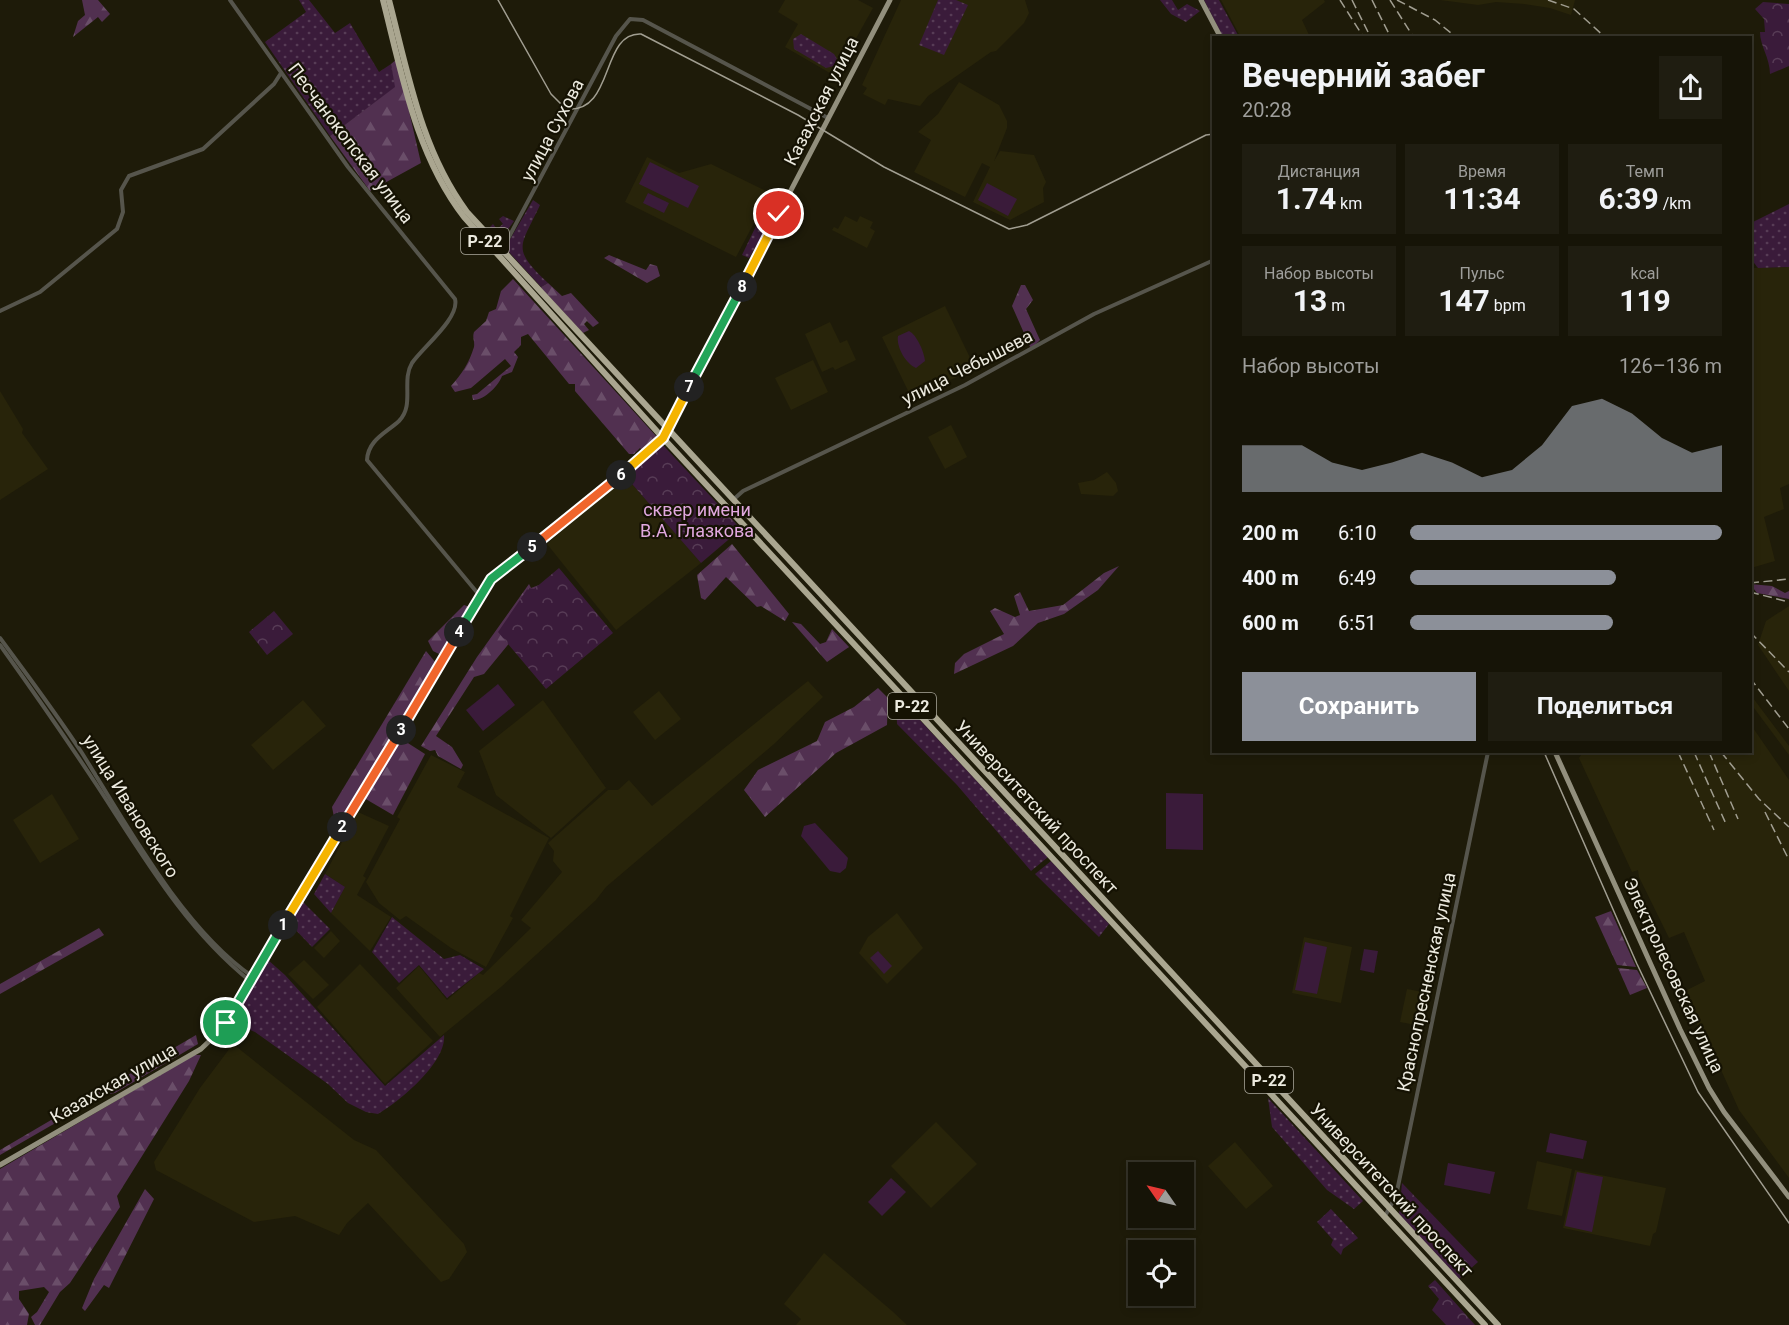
<!DOCTYPE html>
<html lang="ru">
<head>
<meta charset="utf-8">
<style>
	body { margin:0; font-family:Roboto,sans-serif; background:#1f1d11; color:#f1f3f6; height:100vh; display:flex; flex-direction:column; font-size:22px; white-space:nowrap }
	* { box-sizing:border-box; margin:0 }
	p { font-size:20px; color:#9e9e9b }
	.icon { flex:none; width:33px; height:33px; fill:none; stroke:currentColor; stroke-width:2; stroke-linecap:round; stroke-linejoin:round }
	.map { position:relative; flex:1; overflow:hidden }
	.details { position:absolute; left:1212px; top:36px; width:540px; height:717px; display:flex; flex-direction:column; background:#161407; border-radius:0px; box-shadow:0 3px 9px #0003,0 0 0 2px #353328 }
	.details>* { flex:none }
	.needle { width:39px; rotate:304deg }
	.controls { position:absolute; left:1128px; top:1162px; display:grid; gap:12px }
	.controls a { display:grid; place-items:center; width:66px; height:66px; border-radius:0px; background:#161407; box-shadow:0 3px 9px #0003,0 0 0 2px #353328; font-size:30px }
	.pin { position:absolute; display:grid; place-items:center; width:51px; height:51px; color:#fff; margin:-26px; border:3px solid #fff; border-radius:50%; box-shadow:0 2px 6px #0007 }
	.km { position:absolute; width:30px; height:30px; margin:-15px; border-radius:50%; background:#222; color:#fff; font-size:16px; line-height:30px; text-align:center }
	.round { display:grid; place-items:center; flex:none; width:63px; height:63px; border-radius:0px; background:#1f1d11 }
	.headline { display:flex; align-items:center; justify-content:space-between; height:102px; padding:0 30px }
	h1 { font-size:33px; font-weight:700; line-height:45px }
	.metrics { display:grid; grid-template-columns:repeat(3,1fr); gap:9px; height:102px; padding:6px 30px }
	.metrics div { display:grid; align-content:center; border-radius:0px; background:#1f1d11; text-align:center }
	.metrics b { font-size:30px; font-weight:700 }
	.metrics small { font-size:16px; font-weight:400 }
	.metrics p { font-size:16px }
	.chart { height:168px; padding:12px 30px }
	.chart p { display:flex; justify-content:space-between }
	.chart svg { width:100%; height:108px; margin-top:6px; fill:#8c9099; opacity:.7 }
	.button { display:flex; gap:12px; margin-top:auto; padding:12px 30px }
	.button a { flex:1; height:69px; border-radius:0px; background:#8c9099; color:#fff; font-size:24px; font-weight:700; line-height:69px; text-align:center }
	.button a+a { background:#1f1d11; color:#f1f3f6 }
	ul { padding:0 30px; list-style:none; font-size:20px }
	li { display:grid; grid-template-columns:96px 72px 1fr; align-items:center; height:45px }
	li i { height:15px; border-radius:8px; background:#8c9099 }
	.map>svg:first-child { display:block }
	.built { fill:#28240a }
	.grass { fill:url(#grass-dots) }
	.forest { fill:url(#forest-firs) }
	.park { fill:url(#park-crowns) }
	.garden { fill:#3a1b3a }
	.lines { fill:none; stroke-linecap:round; stroke-linejoin:round }
	.minor { stroke:#56554c; stroke-width:4 }
	.major { stroke:#928f7d; stroke-width:5 }
	.highway { stroke:#aaa690; stroke-width:6 }
	.tram { stroke:#a19e91; stroke-width:1.5 }
	.rail { stroke:#a19e91; stroke-width:1.5; stroke-dasharray:9 4.5; stroke-linecap:butt }
	.split-1-casing { stroke:#fff; stroke-width:12 }
	.split-2-casing { stroke:#fff; stroke-width:12 }
	.split-3-casing { stroke:#fff; stroke-width:12 }
	.split-4-casing { stroke:#fff; stroke-width:12 }
	.split-5-casing { stroke:#fff; stroke-width:12 }
	.split-6-casing { stroke:#fff; stroke-width:12 }
	.split-7-casing { stroke:#fff; stroke-width:12 }
	.split-8-casing { stroke:#fff; stroke-width:12 }
	.split-9-casing { stroke:#fff; stroke-width:12 }
	.split-1 { stroke:#22a559; stroke-width:8 }
	.split-2 { stroke:#f5b400; stroke-width:8 }
	.split-3 { stroke:#f0652b; stroke-width:8 }
	.split-4 { stroke:#f0652b; stroke-width:8 }
	.split-5 { stroke:#22a559; stroke-width:8 }
	.split-6 { stroke:#f0652b; stroke-width:8 }
	.split-7 { stroke:#f5b400; stroke-width:8 }
	.split-8 { stroke:#22a559; stroke-width:8 }
	.split-9 { stroke:#f5b400; stroke-width:8 }
	.labels { text-anchor:middle; dominant-baseline:central; stroke-width:4.5; stroke-linejoin:round; paint-order:stroke }
	.shield { fill:#151203; stroke:#aca99d; stroke-width:1.5 }
	.shield-label { font-size:16px; font-weight:bold; fill:#eceadf }
	.street-label { font-size:18px; fill:#eceadf; stroke:#151203 }
	.park-label { font-size:18px; fill:#e1a8df; stroke:#151203 }
</style>
</head>
<body>
<div class="map">
<svg width="1789" height="1325" viewBox="0 0 1789 1325">
	<defs>
		<pattern id="grass-dots" width="8" height="8" patternUnits="userSpaceOnUse" patternTransform="scale(1.5)"><rect width="8" height="8" fill="#3a1b3a"/><path d="M2 2h.1M6 6h.1" fill="none" stroke="#573c56" stroke-width="1.8" stroke-linecap="round"/></pattern>
		<pattern id="forest-firs" width="22" height="20" patternUnits="userSpaceOnUse" patternTransform="scale(1.5)"><rect width="22" height="20" fill="#513050"/><path d="M5 1l3.5 6h-7zM16 11l3.5 6h-7z" fill="#6a4e69"/></pattern>
		<pattern id="park-crowns" width="20" height="18" patternUnits="userSpaceOnUse" patternTransform="scale(1.5)"><rect width="20" height="18" fill="#3a1b3a"/><path d="M2 6a3 3 0 1 1 6 0M12 15a3 3 0 1 1 6 0" fill="none" stroke="#573c56"/></pattern>
	</defs>
	<rect width="100%" height="100%" fill="#1e1b09"/>
	<g class="built">
		<path d="M785,0H858L873,8L835,76L785,47L798,24L778,12Z"/>
		<path d="M901,0H1025L1029,13L1024,23L996,51L991,52L928,96L920,106L888,99L885,105L863,94L867,88L862,85Z"/>
		<path d="M1221,0H1324L1325,2L1302,20L1310,37L1241,38Z"/>
		<path d="M1440,0H1575L1571,15L1550,8L1524,4L1496,2L1478,5Z"/>
		<path d="M959,82L999,105L1007,121V128L994,161L1000,151L1034,155L1046,182L1043,188L1044,202L1010,220L973,202L990,167L982,163L965,197L914,172L931,140L918,132L938,114Z"/>
		<path d="M647,157L679,173L711,164L770,193L736,257L625,202Z"/>
		<path d="M845,216L857,222L860,216L873,222L870,228L875,231L867,248L832,230L834,227L838,229Z"/>
		<path d="M1789,267V484L1780,488L1784,509L1764,517L1775,561L1751,568L1750,268Z"/>
		<path d="M945,306L975,368L912,399L882,337Z"/>
		<path d="M830,322L840,343L847,340L856,360L835,370L833,367L822,372L805,334Z"/>
		<path d="M813,360L828,392L791,410L775,378Z"/>
		<path d="M0,391L23,429L22,433L48,469L0,500Z"/>
		<path d="M951,425L967,457L945,469L928,437Z"/>
		<path d="M1107,472L1116,483L1118,491L1113,496L1081,494L1078,483L1094,480Z"/>
		<path d="M625,476L701,563L616,630L547,544Z"/>
		<path d="M1789,606V691L1758,645L1766,621Z"/>
		<path d="M808,681L823,697L774,744L606,887L596,900L501,987L440,1037L396,988L419,966L447,1000L479,973L483,975L531,928L521,920L562,872L553,861L554,851L548,843L608,790H618L629,780L652,806Z"/>
		<path d="M659,691L681,719L655,740L633,712Z"/>
		<path d="M1750,694L1789,746V755L1751,704Z"/>
		<path d="M303,700L326,726L273,770L251,745Z"/>
		<path d="M543,700L606,788L551,838L496,795L479,751Z"/>
		<path d="M1751,725L1789,780V1178L1739,1110L1717,1061L1714,1062L1692,1014L1694,1011L1685,991L1705,981L1684,932L1669,938L1639,877L1638,870L1632,872L1579,758L1583,752H1750Z"/>
		<path d="M431,755L465,772L457,787L549,838L510,916L513,918L486,967L451,948L406,916L400,920L379,903L366,882L400,819L397,817Z"/>
		<path d="M52,794L79,839L40,863L13,820Z"/>
		<path d="M358,812L389,826L363,876L366,878L357,895L391,917L370,951L331,913L345,887L325,874Z"/>
		<path d="M897,913L923,948L887,984L859,953L868,937Z"/>
		<path d="M331,931L340,941L324,958L314,948Z"/>
		<path d="M1304,937L1352,947L1341,1003L1292,993Z"/>
		<path d="M304,960L329,985L313,999L288,974Z"/>
		<path d="M360,964L433,1041L385,1084L317,1007Z"/>
		<path d="M1407,989L1428,993L1421,1026L1400,1022Z"/>
		<path d="M233,1044L354,1140L376,1150L464,1244L467,1252L449,1279L441,1282L368,1203L347,1223L339,1235L295,1216L254,1222L156,1170L154,1162L200,1088Z"/>
		<path d="M936,1122L977,1164L931,1208L891,1166Z"/>
		<path d="M1235,1142L1273,1186L1246,1209L1208,1166Z"/>
		<path d="M1537,1161L1572,1169L1562,1216L1527,1209Z"/>
		<path d="M1575,1170L1666,1188L1656,1232L1653,1234L1650,1246L1563,1228Z"/>
		<path d="M824,1253L892,1311L907,1325H796L801,1319L784,1304Z"/>
	</g>
	<g class="grass">
		<path d="M299,0H309L335,33L350,23L379,72L391,64L396,87L330,136L265,42L306,12Z"/>
		<path d="M938,0H956L968,5L944,55L919,45Z"/>
		<path d="M1160,0H1172L1178,10L1187,4L1200,11L1186,22L1171,14Z"/>
		<path d="M1204,0H1219L1239,37H1223Z"/>
		<path d="M801,34L834,54L837,59L834,66L826,68L794,49L793,39Z"/>
		<path d="M771,195L782,202L749,258L742,255Z"/>
		<path d="M533,200L540,205C520,248 511,248 548,283L541,287L508,251L509,241Z"/>
		<path d="M1789,204V267L1758,268L1751,259V223Z"/>
		<path d="M503,216L514,221L501,239L494,235L490,227L493,224L497,229L503,224L499,219Z"/>
		<path d="M896,695L916,716L1048,857L1031,871L957,785L897,724Z"/>
		<path d="M1051,861L1109,924L1099,937L1035,874Z"/>
		<path d="M325,874L345,887L331,913L314,894Z"/>
		<path d="M302,901L330,929L312,947L289,923Z"/>
		<path d="M392,917L444,959L460,955L484,969L447,998L419,965L399,983L372,952Z"/>
		<path d="M1662,942L1677,978L1675,983L1670,982L1654,947Z"/>
		<path d="M268,960L285,975L385,1086L444,1035C447,1062 399,1102 378,1114L366,1112L348,1103L328,1084L255,1032L243,1027L238,1011Z"/>
		<path d="M1268,1098L1363,1201L1354,1209L1327,1190L1272,1127Z"/>
		<path d="M1331,1209L1358,1238L1343,1249L1341,1255L1331,1245L1333,1240L1317,1222Z"/>
	</g>
	<g class="forest">
		<path d="M82,0H98L110,14L102,22L98,17L73,37L78,21L85,15Z"/>
		<path d="M397,59L421,163L370,191L330,136L395,87L391,64Z"/>
		<path d="M609,255L646,270L650,264L657,266L660,276L647,283L604,258Z"/>
		<path d="M513,279L657,437V442L643,451L640,448L634,454H629L575,391V384H569L528,334L521,337V345L514,352L518,357L512,372L502,376C499,385 484,401 473,400L472,395L477,394L511,366L505,359L471,388L455,392L451,386C462,374 469,363 474,347C475,341 472,338 474,332L486,321L489,312L496,309L501,291Z"/>
		<path d="M548,283L562,296L571,293L599,323L593,327L587,321L584,324L589,330L583,333L542,289L541,287Z"/>
		<path d="M1021,285H1025L1033,300L1026,309L1040,340L1031,349L1012,306Z"/>
		<path d="M732,544L789,614L785,621L761,606L757,607L726,577L705,600L701,598L697,575Z"/>
		<path d="M1119,566L1098,590L1064,614L1038,623L1013,646L954,674L955,663L964,654L1004,634L990,611L995,608L1015,617L1020,615L1014,596L1020,592L1029,611L1063,605L1104,573Z"/>
		<path d="M529,584L531,588L539,585L529,619L484,674L474,677L436,736L452,747L463,765L461,769L438,756L435,750L430,751L421,746L477,657Z"/>
		<path d="M1750,584L1772,586L1785,593L1789,591V599L1757,593Z"/>
		<path d="M464,605L470,607L439,654L433,651L428,641Z"/>
		<path d="M792,622L801,624L820,644L826,642L832,629L849,647L827,662Z"/>
		<path d="M426,651L436,663L336,827L332,807Z"/>
		<path d="M878,688L888,698L887,725L836,753L765,817L744,790L758,770L817,741L825,722L854,707Z"/>
		<path d="M400,738L425,754L393,815L364,798Z"/>
		<path d="M1611,911L1636,967L1617,965L1595,917Z"/>
		<path d="M99,928L104,935L0,994V984Z"/>
		<path d="M1618,968L1637,970L1647,988L1630,995Z"/>
		<path d="M196,1035L198,1044L115,1093L104,1095L0,1155V1150Z"/>
		<path d="M194,1055H201L189,1081L117,1196L120,1207L70,1283L60,1292L40,1325H35L31,1317L37,1312L49,1292L44,1287L19,1291V1299L29,1314L27,1325H0V1169Z"/>
		<path d="M145,1189L154,1199L109,1288L104,1285L85,1311L82,1308L94,1279Z"/>
	</g>
	<g class="park">
		<path d="M1763,2L1789,4V66L1770,74C1770,58 1760,46 1760,32H1765L1764,19L1755,9Z"/>
		<path d="M662,444L741,529L701,563L625,476Z"/>
		<path d="M559,568L613,633L546,689L498,632L528,588L534,589Z"/>
		<path d="M274,611L293,634L267,655L249,632Z"/>
		<path d="M1402,1183L1478,1262L1459,1279L1399,1214Z"/>
		<path d="M1435,1280L1475,1325H1446L1432,1310L1439,1299L1428,1286Z"/>
	</g>
	<g class="garden">
		<path d="M650,162L699,186L688,208L639,184Z"/>
		<path d="M987,183L1017,199L1008,216L978,200Z"/>
		<path d="M648,193L669,203L664,213L643,203Z"/>
		<path d="M909,331C917,335 924,352 925,361L916,368C906,364 896,347 898,336Z"/>
		<path d="M498,684L515,705L483,731L466,710Z"/>
		<path d="M1166,793L1203,794V850L1166,849Z"/>
		<path d="M815,823L848,858L846,868L840,873L830,871L801,836L804,826Z"/>
		<path d="M1305,942L1327,947L1317,994L1295,990Z"/>
		<path d="M1364,949L1378,951L1374,973L1360,970Z"/>
		<path d="M878,951L892,966L884,974L870,958Z"/>
		<path d="M1550,1133L1587,1141L1583,1159L1546,1152Z"/>
		<path d="M1448,1163L1495,1172L1490,1194L1444,1185Z"/>
		<path d="M1577,1172L1603,1177L1592,1232L1565,1226Z"/>
		<path d="M891,1178L906,1192L882,1216L868,1202Z"/>
	</g>
	<g class="lines">
		<g class="minor">
			<path d="M230,0L348,167L455,299C460,318 423,347 412,363C401,381 415,405 399,421C386,433 368,440 367,460L480,596"/>
			<path d="M502,250L616,36L630,19L643,20L828,118"/>
			<path d="M0,311L40,292L117,229L123,212L121,190L129,176L203,149L274,84L281,73"/>
			<path d="M734,499L743,491L965,385L1094,314L1214,260"/>
			<path d="M0,638C28,676 56,713 82,753C127,825 182,928 253,977"/>
			<path d="M0,645C33,691 65,737 96,784C142,854 184,928 250,981"/>
			<path d="M1385,1216L1396,1196L1488,752"/>
		</g>
		<g class="major">
			<path d="M1201,0L1221,38"/>
			<path d="M1555,752L1680,1029L1709,1088L1724,1112L1789,1197"/>
			<path d="M0,1165L201,1049L221,1030L491,579L663,438L669,431L676,411L890,0"/>
		</g>
		<g class="highway">
			<path d="M383,0C402,75 416,155 464,217L663,438L1485,1325"/>
			<path d="M389,0C408,73 421,150 467,212L1498,1325"/>
		</g>
		<g class="tram">
			<path d="M498,0L551,94L566,109C615,114 600,32 641,34L798,115L884,167L1009,229L1027,225L1206,135L1214,134"/>
			<path d="M1544,752L1637,964L1698,1092L1789,1223"/>
		</g>
		<g class="rail">
			<path d="M1340,0L1364,38"/>
			<path d="M1352,0L1368,32"/>
			<path d="M1372,0L1391,38"/>
			<path d="M1390,0L1414,38"/>
			<path d="M1397,0L1435,20L1457,38"/>
			<path d="M1548,0L1574,9L1606,38"/>
			<path d="M1750,583L1789,579"/>
			<path d="M1750,592L1789,602"/>
			<path d="M1750,632L1789,672"/>
			<path d="M1750,678L1789,729"/>
			<path d="M1678,752L1714,830"/>
			<path d="M1694,752L1726,824"/>
			<path d="M1709,752L1738,819"/>
			<path d="M1721,752L1759,799L1789,827"/>
			<path d="M1765,812L1789,860"/>
		</g>
	</g>
	<g class="lines">
		<defs>
			<path id="split-1" d="M226,1023L283,925"/>
			<path id="split-2" d="M283,925L342,827"/>
			<path id="split-3" d="M342,827L401,730"/>
			<path id="split-4" d="M401,730L459,632"/>
			<path id="split-5" d="M459,632L491,579L532,547"/>
			<path id="split-6" d="M532,547L621,475"/>
			<path id="split-7" d="M621,475L663,438L689,387"/>
			<path id="split-8" d="M689,387L742,287"/>
			<path id="split-9" d="M742,287L779,214"/>
		</defs>
		<use href="#split-1" class="split-1-casing"/>
		<use href="#split-2" class="split-2-casing"/>
		<use href="#split-3" class="split-3-casing"/>
		<use href="#split-4" class="split-4-casing"/>
		<use href="#split-5" class="split-5-casing"/>
		<use href="#split-6" class="split-6-casing"/>
		<use href="#split-7" class="split-7-casing"/>
		<use href="#split-8" class="split-8-casing"/>
		<use href="#split-9" class="split-9-casing"/>
		<use href="#split-1" class="split-1"/>
		<use href="#split-2" class="split-2"/>
		<use href="#split-3" class="split-3"/>
		<use href="#split-4" class="split-4"/>
		<use href="#split-5" class="split-5"/>
		<use href="#split-6" class="split-6"/>
		<use href="#split-7" class="split-7"/>
		<use href="#split-8" class="split-8"/>
		<use href="#split-9" class="split-9"/>
	</g>
	<g class="labels">
		<g class="shield">
			<rect x="461" y="228" width="48" height="26" rx="4.5"/>
			<rect x="888" y="693" width="48" height="26" rx="4.5"/>
			<rect x="1245" y="1067" width="48" height="26" rx="4.5"/>
		</g>
		<g class="shield-label">
			<text x="485" y="241">Р-22</text>
			<text x="912" y="706">Р-22</text>
			<text x="1269" y="1080">Р-22</text>
		</g>
		<g class="street-label">
			<text transform="translate(821 101) rotate(-63)">Казахская улица</text>
			<text transform="translate(552 130) rotate(-62)">улица Сухова</text>
			<text transform="translate(351 143) rotate(53)">Песчанокопская улица</text>
			<text transform="translate(967 367) rotate(-27)">улица Чебышева</text>
			<text transform="translate(131 806) rotate(58)">улица Ивановского</text>
			<text transform="translate(1037 807) rotate(47)">Университетский проспект</text>
			<text transform="translate(1674 975) rotate(65)">Электролесовская улица</text>
			<text transform="translate(1426 982) rotate(-78)">Краснопресненская улица</text>
			<text transform="translate(113 1083) rotate(-30)">Казахская улица</text>
			<text transform="translate(1392 1190) rotate(47)">Университетский проспект</text>
		</g>
		<g class="park-label">
			<text x="697" y="509">сквер имени<tspan x="697" dy="21">В.А. Глазкова</tspan></text>
		</g>
	</g>
</svg>
<div class="controls">
<a><svg class="needle" viewBox="-14 -14 28 28"><path d="M0-13l5 13h-10z" fill="#e53935"/><path d="M0 13l5-13h-10z" fill="#9e9e9b"/></svg></a>
<a><svg class="icon" aria-label="locate" viewBox="0 0 24 24"><circle cx="12" cy="12" r="6"/><path d="M12 2v4M12 18v4M2 12h4M18 12h4"/></svg></a>
</div>
<div class="pin" style="left:226px;top:1023px;background:#1e9e55"><svg class="icon" aria-label="arrive" viewBox="0 0 24 24"><path d="M6 21V4h12l-3 4 3 4H6"/></svg></div>
<div class="pin" style="left:779px;top:214px;background:#d93025"><svg class="icon" aria-label="check" viewBox="0 0 24 24"><path d="M5 12l5 5 9-10"/></svg></div>
<b class="km" style="left:283px;top:925px">1</b>
<b class="km" style="left:342px;top:827px">2</b>
<b class="km" style="left:401px;top:730px">3</b>
<b class="km" style="left:459px;top:632px">4</b>
<b class="km" style="left:532px;top:547px">5</b>
<b class="km" style="left:621px;top:475px">6</b>
<b class="km" style="left:689px;top:387px">7</b>
<b class="km" style="left:742px;top:287px">8</b>
<section class="details">
<div class="headline"><div><h1>Вечерний забег</h1><p>20:28</p></div><a class="round"><svg class="icon" aria-label="share" viewBox="0 0 24 24"><path d="M12 15V3M7 8l5-5 5 5M5 13v7h14v-7"/></svg></a></div>
<div class="metrics">
<div><p>Дистанция</p><b>1.74<small> km</small></b></div>
<div><p>Время</p><b>11:34</b></div>
<div><p>Темп</p><b>6:39<small> /km</small></b></div>
</div>
<div class="metrics">
<div><p>Набор высоты</p><b>13<small> m</small></b></div>
<div><p>Пульс</p><b>147<small> bpm</small></b></div>
<div><p>kcal</p><b>119</b></div>
</div>
<div class="chart"><p><span>Набор высоты</span>126–136 m</p>
<svg viewBox="0 0 160 44" preserveAspectRatio="none"><path d="M0 44V25L10 25L20 25L30 32L40 35L50 32L60 28L70 32L80 38L90 35L100 25L110 9L120 6L130 12L140 22L150 28L160 25V44z"/></svg>
</div>
<ul>
<li><b>200 m</b>6:10<i style="width:100%"></i></li>
<li><b>400 m</b>6:49<i style="width:66%"></i></li>
<li><b>600 m</b>6:51<i style="width:65%"></i></li>
</ul>
<div class="button"><a>Сохранить</a><a>Поделиться</a></div>
</section>
</div>
</body>
</html>
